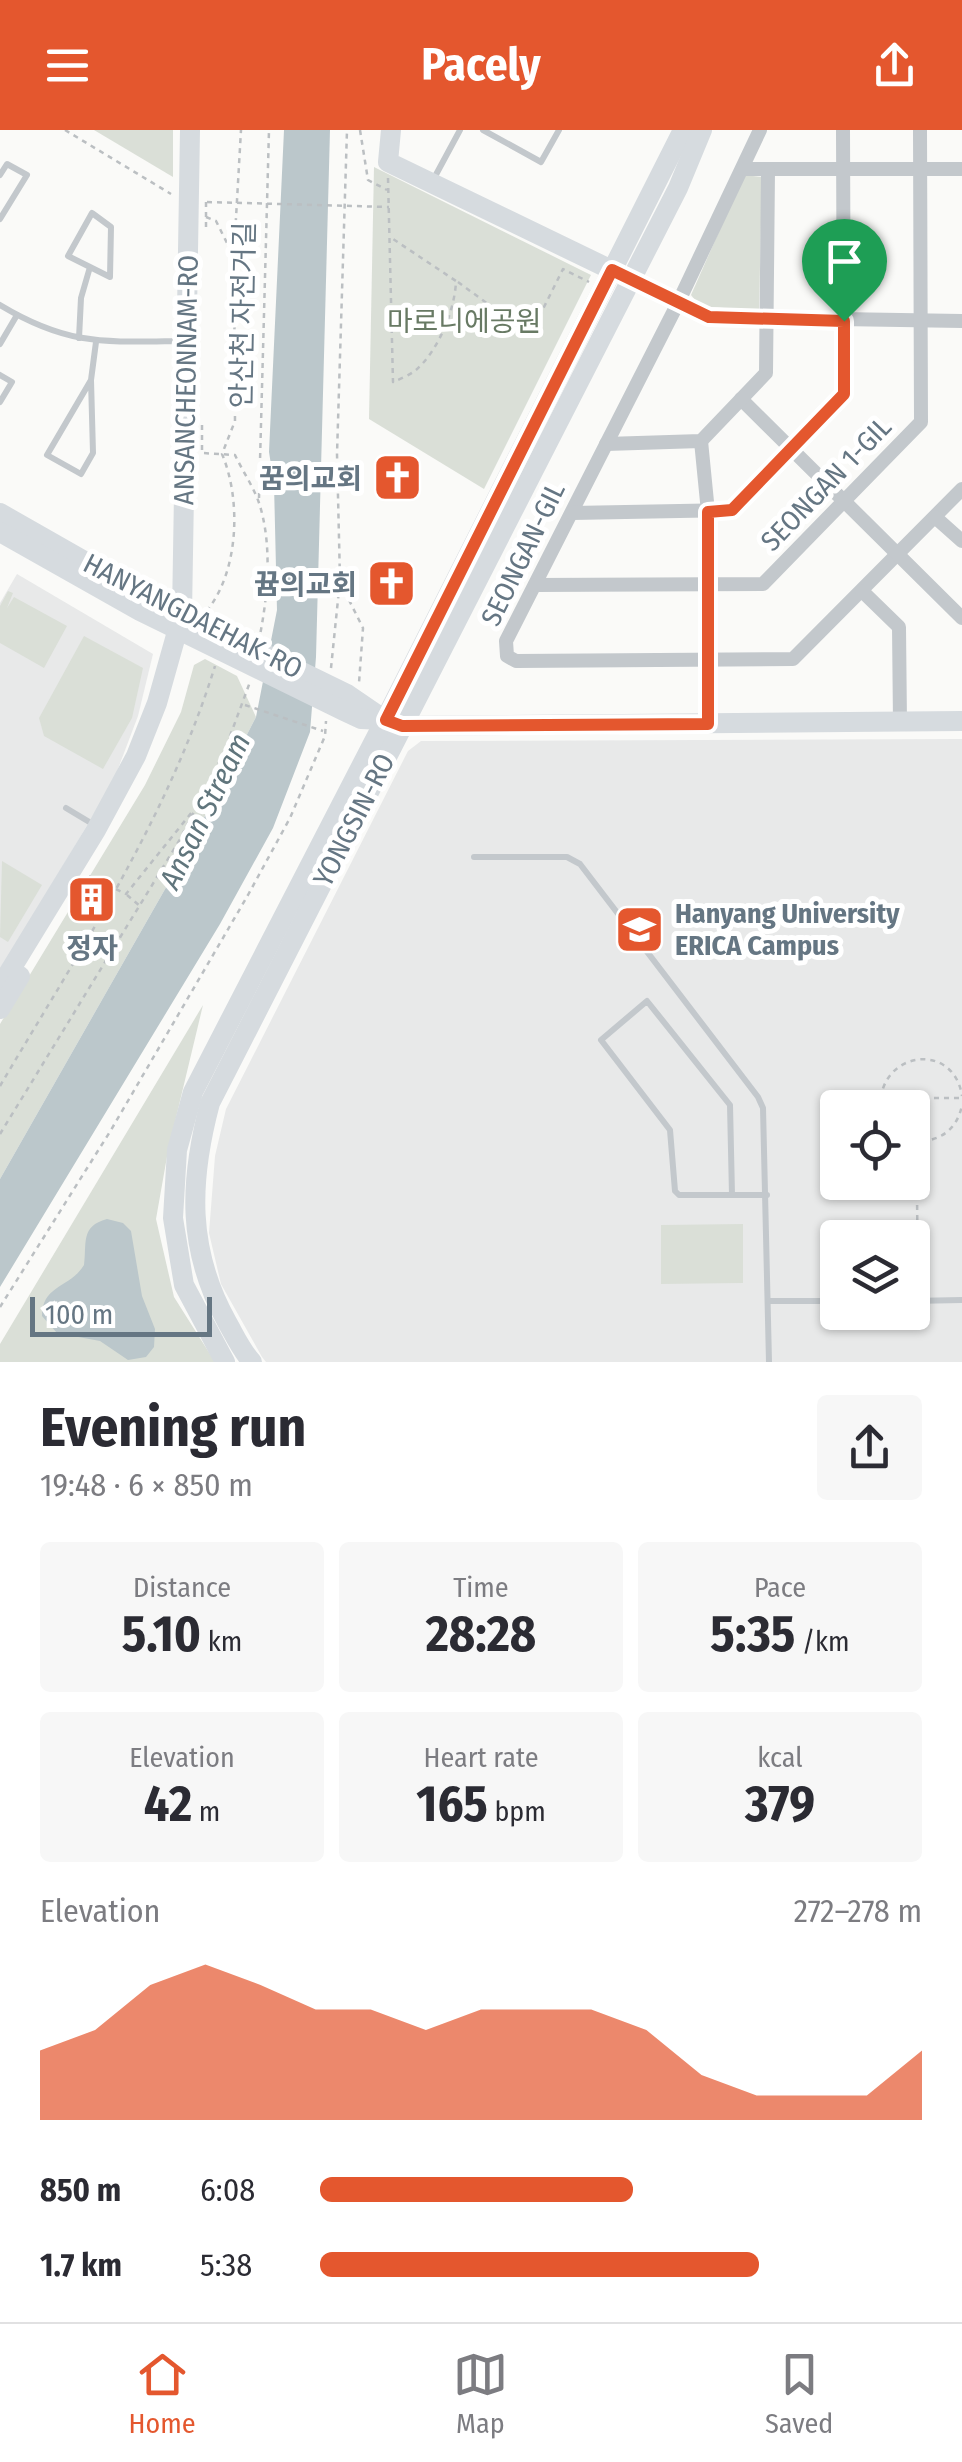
<!DOCTYPE html>
<html lang="en">
<head>
<meta charset="utf-8">
<style>
	body { margin:0; font-family:"Fira Sans Condensed","Noto Sans KR",sans-serif; background:#f7f7f7; color:#2b2b33; height:100vh; display:flex; flex-direction:column; font-size:38px; white-space:nowrap }
	* { box-sizing:border-box; margin:0 }
	p { font-size:32px; color:#7c7c81 }
	.icon { flex:none; width:55px; height:55px; fill:none; stroke:currentColor; stroke-width:2; stroke-linecap:round; stroke-linejoin:round }
	.map { position:relative; height:1232px; overflow:hidden }
	.details { display:flex; flex-direction:column; background:#fff; flex:1 }
	.details>* { flex:none }
	.fabs { position:absolute; left:820px; top:960px; display:grid; gap:20px }
	.fabs a { display:grid; place-items:center; width:110px; height:110px; border-radius:10px; background:#fff; box-shadow:0 2px 8px #0004; font-size:50px }
	.scale { position:absolute; left:30px; bottom:25px; width:182px; box-sizing:border-box; padding-left:10px; border:5px solid #657683; border-top:0; font-size:28px; line-height:35px; white-space:nowrap; color:#657683; -webkit-text-stroke:8px #fff; paint-order:stroke }
	.pin { position:absolute; display:grid; place-items:center; width:85px; height:85px; color:#fff; margin:-102px -42px; border-radius:50% 50% 50% 0; rotate:-45deg; box-shadow:0 0 10px #0007 }
	.pin .icon { rotate:45deg }
	.round { display:grid; place-items:center; flex:none; width:105px; height:105px; border-radius:10px; background:#f7f7f7 }
	.overview { display:flex; align-items:center; justify-content:space-between; height:170px; padding:0 40px }
	h1 { font-size:55px; font-weight:700; line-height:75px }
	.figures { display:grid; grid-template-columns:repeat(3,1fr); gap:15px; height:170px; padding:10px 40px }
	.figures div { display:grid; align-content:center; border-radius:10px; background:#f7f7f7; text-align:center }
	.figures b { font-size:50px; font-weight:700 }
	.figures small { font-size:28px; font-weight:400 }
	.figures p { font-size:28px }
	.chart { height:280px; padding:20px 40px }
	.chart p { display:flex; justify-content:space-between }
	.chart svg { width:100%; height:180px; margin-top:10px; fill:#e4572e; opacity:.7 }
	ul { padding:0 40px; list-style:none; font-size:32px }
	li { display:grid; grid-template-columns:160px 120px 1fr; align-items:center; height:75px }
	li i { height:25px; border-radius:12px; background:#e4572e }
	header { display:flex; justify-content:space-between; align-items:center; height:130px; padding:0 40px; background:#e4572e; color:#fff; font-size:45px; font-weight:700 }
	.menu { display:flex; justify-content:space-around; align-items:center; height:140px; border-top:2px solid #e1e1e2; background:#fff; font-size:28px; color:#7c7c81 }
	.menu a { display:grid; justify-items:center; gap:5px }
	.menu .on { color:#e4572e }
	.map>svg:first-child { display:block }
	.built { fill:#e8e9e9; fill-rule:evenodd }
	.green { fill:#dadfd7 }
	.water { fill:#bbc7cb }
	.lines { fill:none; stroke-linecap:round; stroke-linejoin:round }
	.path { stroke:#bbbfc2; stroke-width:2.5; stroke-dasharray:5 5; stroke-linecap:butt }
	.lane { stroke:#c3c8cc; stroke-width:6 }
	.street { stroke:#c3c8cc; stroke-width:14 }
	.secondary { stroke:#d6dbdf; stroke-width:20 }
	.route-casing { stroke:#fff; stroke-width:20 }
	.route { stroke:#e4572e; stroke-width:12 }
	.labels { text-anchor:middle; dominant-baseline:central; stroke-width:10; stroke-linejoin:round; paint-order:stroke }
	.street-label { font-size:28px; fill:#657683; stroke:#fff }
	.park-label { font-size:28px; fill:#687a64; stroke:#fff }
	.poi-label { font-size:28px; font-weight:bold; fill:#657683; stroke:#fff; text-anchor:end }
	.water-label { font-size:30px; font-style:italic; fill:#60757c; stroke:#fff }
</style>
</head>
<body>
<header><svg class="icon" aria-label="menu" viewBox="0 0 24 24"><path d="M4 6h16M4 12h16M4 18h16"/></svg>Pacely<svg class="icon" aria-label="share" viewBox="0 0 24 24"><path d="M12 15V3M7 8l5-5 5 5M5 13v7h14v-7"/></svg></header>
<div class="map">
<svg width="962" height="1232" viewBox="0 0 962 1232">
	<rect width="100%" height="100%" fill="#fafaf8"/>
	<g class="built">
		<path d="M17,444L153,524L138,586L113,652L0,841V473Z"/>
		<path d="M962,609V1232H266L262,1227L221,1154L209,1103L215,1026L226,979L408,621L421,611ZM838,978H912V1052H838ZM838,1108H912V1182H838Z"/>
	</g>
	<g class="green">
		<path d="M94,0H173V47Z"/>
		<path d="M374,37L591,145L484,359L369,289Z"/>
		<path d="M744,45L762,47L759,181L700,176L691,165Z"/>
		<path d="M8,461L13,463L7,478L14,467L67,496L44,538L0,513V476Z"/>
		<path d="M84,506L143,538L132,588L103,639L44,606L39,588Z"/>
		<path d="M205,529L237,546L256,587L189,717L0,1049V894L145,655L181,582L194,535Z"/>
		<path d="M2,731L42,755L8,812L0,807Z"/>
		<path d="M203,875L168,1021L156,1089L174,1167L215,1232H0V1214Z"/>
		<path d="M743,1094V1153L661,1154V1095Z"/>
	</g>
	<g class="water">
		<path d="M284,0H330L316,527L310,602L273,698L220,794L0,1157V1049L189,717L256,587L277,480L274,354L269,322Z"/>
		<path d="M107,1089L123,1093L131,1101L142,1166L155,1199L154,1217L146,1227L128,1230L100,1211L57,1203L42,1186C42,1155 70,1158 84,1135C87,1114 80,1096 107,1089Z"/>
	</g>
	<g class="lines">
		<g class="path">
			<path d="M65,0L171,64"/>
			<path d="M360,0L368,50L387,60"/>
			<path d="M388,48L393,252C400,249 410,245 416,240C438,221 455,180 456,151L390,107"/>
			<path d="M207,72L389,77"/>
			<path d="M206,87L216,91L234,127L235,291L222,324C241,369 239,438 209,478"/>
			<path d="M206,97V72"/>
			<path d="M234,123L241,0"/>
			<path d="M458,152L530,205L563,139L589,152"/>
			<path d="M202,295V323L235,325C243,342 255,359 260,376C272,416 268,464 260,505"/>
			<path d="M259,368L269,0"/>
			<path d="M340,452L363,498L359,553"/>
			<path d="M331,538L340,450L337,324L347,0"/>
			<path d="M245,575L323,601"/>
			<path d="M89,746L126,764L192,682"/>
			<path d="M127,765L140,776"/>
			<path d="M0,956C80,820 168,688 215,536"/>
			<path d="M880,978C879,920 954,911 962,966"/>
			<path d="M0,1004L179,711L223,625L250,552"/>
			<path d="M912,1011C938,1013 957,1001 962,975"/>
			<path d="M918,1160L916,968H962"/>
			<path d="M0,1177L111,1000L248,765L290,688L325,606L326,591"/>
		</g>
		<g class="lane">
			<path d="M483,0L541,32L559,0"/>
			<path d="M0,45L7,34L27,45L0,89"/>
			<path d="M432,52L460,0"/>
			<path d="M0,175C68,216 105,212 181,211"/>
			<path d="M79,208L81,168L90,137L68,126L92,83L111,97L110,147L90,137"/>
			<path d="M0,214L17,185"/>
			<path d="M0,245L12,252L0,272"/>
			<path d="M91,250L93,323L81,344L47,325L91,250L96,212"/>
			<path d="M66,678L96,696"/>
			<path d="M474,727H567L580,734L758,967L763,978L769,1232"/>
			<path d="M732,1065L730,975L647,871L601,910L670,1000L675,1061L679,1065H767"/>
			<path d="M769,1171H838"/>
			<path d="M912,1171L962,1170"/>
		</g>
		<g class="street">
			<path d="M760,0L678,173L506,511L507,526L516,531L793,529L962,359"/>
			<path d="M743,39H962"/>
			<path d="M630,149L709,187L962,191"/>
			<path d="M741,269L962,488"/>
			<path d="M701,311L708,382V594"/>
			<path d="M606,314L701,311L766,243L768,41"/>
			<path d="M572,383L733,380L844,264L843,0"/>
			<path d="M935,387L962,411"/>
			<path d="M535,455L763,454L921,292L920,0"/>
			<path d="M862,461L899,497L900,593"/>
		</g>
		<g class="secondary">
			<path d="M391,0L388,32L624,146"/>
			<path d="M0,383L144,465L347,564L385,590L402,596L962,591"/>
			<path d="M0,402L140,481L344,581L361,589L383,590"/>
			<path d="M0,857L96,700L136,626L157,573L182,484L190,0"/>
			<path d="M0,879L20,846"/>
			<path d="M225,1232L184,1155L173,1088L177,1020L193,962L385,590L683,0"/>
			<path d="M252,1232C241,1220 235,1206 227,1192C187,1120 189,1052 210,973L678,58L702,0"/>
		</g>
	</g>
	<g class="lines">
		<defs>
			<path id="route" d="M612,140L709,187L844,191V264L732,380L708,382V594L402,596L386,590Z"/>
		</defs>
		<use href="#route" class="route-casing"/>
		<use href="#route" class="route"/>
	</g>
	<defs>
		<symbol id="church-square" viewBox="-11 -11 22 22"><rect x="-9" y="-9" width="18" height="18" rx="4" fill="#e4572e" stroke="#fff"/><path d="M-1.2-6h2.4v3.5h3.3v2.4h-3.3V6h-2.4V-.1h-3.3v-2.4h3.3Z" fill="#fff"/></symbol>
		<symbol id="building-square" viewBox="-11 -11 22 22"><rect x="-9" y="-9" width="18" height="18" rx="4" fill="#e4572e" stroke="#fff"/><path d="M-4-6H4V6H1V3H-1V6H-4ZM-2.5-4.3h1.7v1.8h-1.7ZM.8-4.3h1.7v1.8H.8ZM-2.5-1h1.7V.8h-1.7ZM.8-1h1.7V.8H.8Z" fill="#fff"/></symbol>
		<symbol id="university-square" viewBox="-11 -11 22 22"><rect x="-9" y="-9" width="18" height="18" rx="4" fill="#e4572e" stroke="#fff"/><path d="M0-5L7-2L0 1L-7-2ZM-4 1L0 2.5L4 1V4Q0 6-4 4Z" fill="#fff"/></symbol>
	</defs>
	<g fill-rule="evenodd">
		<use href="#church-square" x="370" y="320" width="55" height="55"/>
		<use href="#church-square" x="364" y="426" width="55" height="55"/>
		<use href="#building-square" x="64" y="742" width="55" height="55"/>
		<use href="#university-square" x="612" y="772" width="55" height="55"/>
	</g>
	<g class="labels">
		<g class="street-label">
			<text transform="translate(243 185) rotate(-89)">안산천 자전거길</text>
			<text transform="translate(186 250) rotate(-89)">ANSANCHEONNAM-RO</text>
			<text transform="translate(826 354) rotate(-46)">SEONGAN 1-GIL</text>
			<text transform="translate(523 424) rotate(-64)">SEONGAN-GIL</text>
			<text transform="translate(193 486) rotate(27)">HANYANGDAEHAK-RO</text>
			<text transform="translate(354 690) rotate(-63)">YONGSIN-RO</text>
		</g>
		<g class="park-label">
			<text x="464" y="191">마로니에공원</text>
		</g>
		<g class="poi-label">
			<text x="362" y="348">꿈의교회</text>
			<text x="357" y="454">뀸의교회</text>
			<text x="675" y="783" text-anchor="start">Hanyang University<tspan x="675" dy="32">ERICA Campus</tspan></text>
			<text x="92" y="818" text-anchor="middle">정자</text>
		</g>
		<g class="water-label">
			<text transform="translate(205 681) rotate(-64)">Ansan Stream</text>
		</g>
	</g>
</svg>
<div class="fabs">
<a><svg class="icon" aria-label="locate" viewBox="0 0 24 24"><circle cx="12" cy="12" r="6"/><path d="M12 2v4M12 18v4M2 12h4M18 12h4"/></svg></a>
<a><svg class="icon" aria-label="layers" viewBox="0 0 24 24"><path d="M12 4l9 5-9 5-9-5zM3 14l9 5 9-5"/></svg></a>
</div>
<div class="scale">100 m</div>
<div class="pin" style="left:844px;top:191px;background:#1e9e55"><svg class="icon" aria-label="arrive" viewBox="0 0 24 24"><path d="M6 21V4h12l-3 4 3 4H6"/></svg></div>
</div>
<section class="details">
<div class="overview"><div><h1>Evening run</h1><p>19:48 · 6 × 850 m</p></div><a class="round"><svg class="icon" aria-label="share" viewBox="0 0 24 24"><path d="M12 15V3M7 8l5-5 5 5M5 13v7h14v-7"/></svg></a></div>
<div class="figures">
<div><p>Distance</p><b>5.10<small> km</small></b></div>
<div><p>Time</p><b>28:28</b></div>
<div><p>Pace</p><b>5:35<small> /km</small></b></div>
</div>
<div class="figures">
<div><p>Elevation</p><b>42<small> m</small></b></div>
<div><p>Heart rate</p><b>165<small> bpm</small></b></div>
<div><p>kcal</p><b>379</b></div>
</div>
<div class="chart"><p><span>Elevation</span>272–278 m</p>
<svg viewBox="0 0 160 44" preserveAspectRatio="none"><path d="M0 44V27L10 22L20 11L30 6L40 11L50 17L60 17L70 22L80 17L90 17L100 17L110 22L120 33L130 38L140 38L150 38L160 27V44z"/></svg>
</div>
<ul>
<li><b>850 m</b>6:08<i style="width:52%"></i></li>
<li><b>1.7 km</b>5:38<i style="width:73%"></i></li>
</ul>
</section>
<nav class="menu">
<a class="on"><svg class="icon" aria-label="home" viewBox="0 0 24 24"><path d="M3 11l9-7 9 7M6 9v11h12V9"/></svg>Home</a>
<a><svg class="icon" aria-label="map" viewBox="0 0 24 24"><path d="M3 6l6-2 6 2 6-2v14l-6 2-6-2-6 2zM9 4v14M15 6v14"/></svg>Map</a>
<a><svg class="icon" aria-label="saved" viewBox="0 0 24 24"><path d="M7 4h10v16l-5-4-5 4z"/></svg>Saved</a>
</nav>
</body>
</html>
